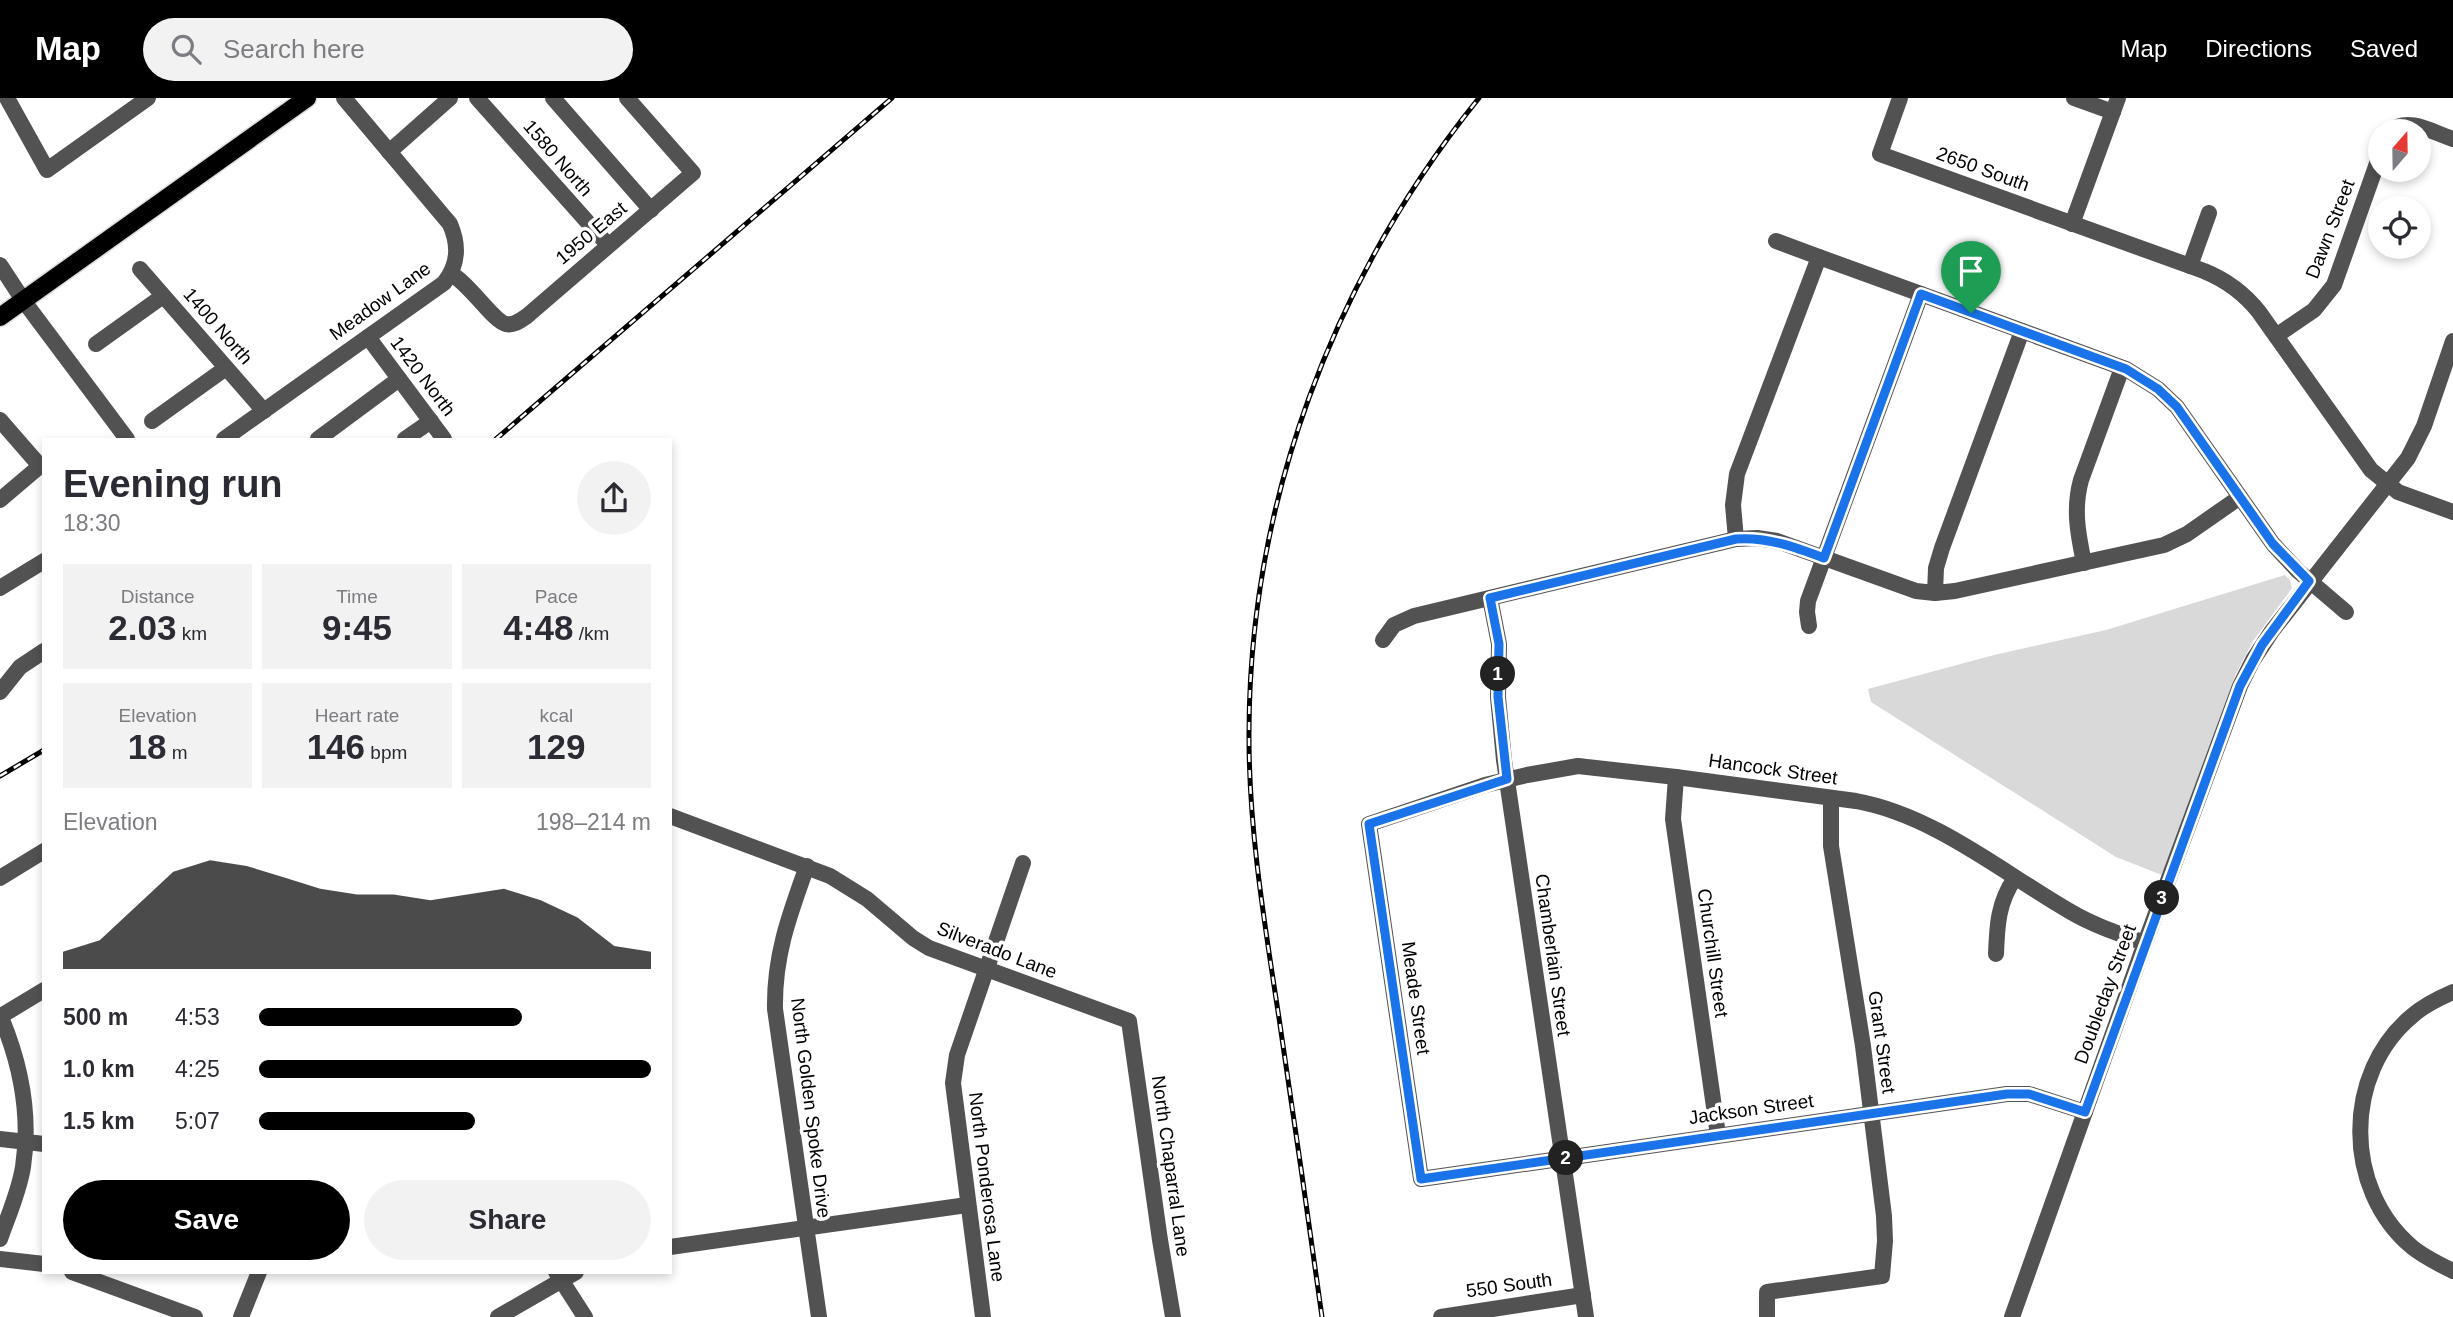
<!DOCTYPE html>
<html lang="en">
<head>
<meta charset="utf-8">
<style>
	body { margin:0; font-family:Helvetica,sans-serif; background:#f2f2f3; color:#2b2b33; height:100vh; display:flex; flex-direction:column; font-size:26px; white-space:nowrap }
	* { box-sizing:border-box; margin:0 }
	p { font-size:23px; color:#7c7c81 }
	.icon { flex:none; width:38px; height:38px; fill:none; stroke:currentColor; stroke-width:2; stroke-linecap:round; stroke-linejoin:round }
	.map { position:relative; flex:1; overflow:hidden }
	.drawer { position:absolute; left:42px; top:340px; width:630px; height:836px; display:flex; flex-direction:column; background:#fff; border-radius:0px; box-shadow:0 4px 10px #0003 }
	.drawer>* { flex:none }
	.needle { width:46px; rotate:20deg }
	.controls { position:absolute; left:2368px; top:21px; display:grid; gap:14px }
	.controls a { display:grid; place-items:center; width:63px; height:63px; border-radius:50%; background:#fff; box-shadow:0 4px 10px #0003; font-size:35px }
	.pin { position:absolute; display:grid; place-items:center; width:60px; height:60px; color:#fff; margin:-72px -30px; border-radius:50% 50% 50% 0; rotate:-45deg; box-shadow:0 0 7px #0007 }
	.pin .icon { rotate:45deg }
	.km { position:absolute; width:35px; height:35px; margin:-18px; border-radius:50%; background:#222; color:#fff; font-size:19px; line-height:35px; text-align:center }
	.round { display:grid; place-items:center; flex:none; width:74px; height:74px; border-radius:37px; background:#f2f2f3 }
	.head { display:flex; align-items:center; justify-content:space-between; height:119px; padding:0 21px }
	h1 { font-size:38px; font-weight:700; line-height:52px }
	.stats { display:grid; grid-template-columns:repeat(3,1fr); gap:10px; height:119px; padding:7px 21px }
	.stats div { display:grid; align-content:center; border-radius:0px; background:#f2f2f3; text-align:center }
	.stats b { font-size:35px; font-weight:700 }
	.stats small { font-size:19px; font-weight:400 }
	.stats p { font-size:19px }
	.chart { height:196px; padding:14px 21px }
	.chart p { display:flex; justify-content:space-between }
	.chart svg { width:100%; height:126px; margin-top:7px; fill:#000; opacity:.7 }
	.primary-button { display:flex; gap:14px; margin-top:auto; padding:14px 21px }
	.primary-button a { flex:1; height:80px; border-radius:42px; background:#000; color:#fff; font-size:28px; font-weight:700; line-height:80px; text-align:center }
	.primary-button a+a { background:#f2f2f3; color:#2b2b33 }
	ul { padding:0 21px; list-style:none; font-size:23px }
	li { display:grid; grid-template-columns:112px 84px 1fr; align-items:center; height:52px }
	li i { height:18px; border-radius:9px; background:#000 }
	header { display:flex; align-items:center; gap:42px; box-sizing:border-box; height:98px; padding:0 35px; background:#000; color:#fff }
	header strong { font-size:33px }
	nav { display:flex; gap:38px; margin-inline-start:auto; font-size:24px }
	.search { width:490px; height:63px; background:#f2f2f3; display:flex; align-items:center; gap:18px; box-sizing:border-box; padding:0 24px; border-radius:38px; color:#7c7c81; font-size:26px }
	.map>svg:first-child { display:block }
	.green { fill:#d9d9d9 }
	.lines { fill:none; stroke-linecap:round; stroke-linejoin:round }
	.major-casing { stroke:#dbdbdb; stroke-width:21 }
	.minor { stroke:#525252; stroke-width:16 }
	.major { stroke:#000; stroke-width:18 }
	.rail-casing { stroke:#000; stroke-width:5 }
	.rail { stroke:#fff; stroke-width:2.5; stroke-dasharray:8; stroke-linecap:butt }
	.route-casing { stroke:#fff; stroke-width:14 }
	.route { stroke:#1a73e8; stroke-width:9 }
	.labels { text-anchor:middle; dominant-baseline:central; stroke-width:7; stroke-linejoin:round; paint-order:stroke }
	.street-label { font-size:19px; fill:#000; stroke:#fff }
</style>
</head>
<body>
<header>
<strong>Map</strong>
<div class="search"><svg class="icon" aria-label="search" viewBox="0 0 24 24"><circle cx="10" cy="10" r="6"/><path d="M15 15l6 6"/></svg>Search here</div>
<nav><a>Map</a><a>Directions</a><a>Saved</a></nav>
</header>
<div class="map">
<svg width="2453" height="1219" viewBox="0 0 2453 1219">
	<rect width="100%" height="100%" fill="#fff"/>
	<path class="green" d="M2285,477L2290,482L2292,490L2253,543L2236,576L2162,777L2116,759L1871,604L1868,591L1994,557L2106,532Z"/>
	<g class="lines">
		<defs>
			<path id="major" d="M0,219L307,0"/>
		</defs>
		<use href="#major" class="major-casing"/>
		<g class="minor">
			<path d="M7,0L47,72L148,0"/>
			<path d="M477,0L608,147"/>
			<path d="M553,0L651,112"/>
			<path d="M1900,0L1880,56L2204,173C2226,182 2244,195 2259,214L2371,372L2398,394L2453,414"/>
			<path d="M2074,0L2113,14"/>
			<path d="M2391,33C2408,18 2434,35 2453,41"/>
			<path d="M389,54L450,0"/>
			<path d="M2072,126L2118,0"/>
			<path d="M1776,143L1819,159"/>
			<path d="M0,167L23,202L127,341"/>
			<path d="M2190,168L2209,115"/>
			<path d="M140,171L264,313"/>
			<path d="M451,176C469,185 494,224 506,226C514,228 521,222 527,218L693,75L627,0"/>
			<path d="M2276,238L2314,212L2334,187L2380,57"/>
			<path d="M368,239L444,341"/>
			<path d="M96,246L163,198"/>
			<path d="M0,322L40,368L0,402"/>
			<path d="M152,323L226,270"/>
			<path d="M224,341L444,185C459,166 459,147 450,126L344,0"/>
			<path d="M318,341L399,281"/>
			<path d="M405,341L431,323"/>
			<path d="M1736,441L1733,407L1737,376L1819,159L1921,196"/>
			<path d="M2084,465C2078,436 2073,411 2081,382L2122,270"/>
			<path d="M0,490L44,463"/>
			<path d="M1935,495L1936,470L1942,450L2022,233"/>
			<path d="M1490,500L1499,546L1498,599L1504,662L1586,1219"/>
			<path d="M1809,528L1807,514L1808,503L1921,196L2126,271L2158,291L2177,309L2273,446L2298,473L2346,514"/>
			<path d="M1383,542L1394,527L1414,518L1736,441L1757,440L1777,443L1916,493L1935,495L1955,493L2164,447L2187,436L2240,399"/>
			<path d="M0,594L20,569L44,553"/>
			<path d="M1676,679L1673,721L1718,1037"/>
			<path d="M670,718L830,778L867,801L913,840L929,850L1129,923L1160,1142L1173,1219"/>
			<path d="M807,768C789,818 774,858 775,911L819,1219"/>
			<path d="M0,780L44,753"/>
			<path d="M1996,856C1997,828 1998,804 2015,780"/>
			<path d="M2453,894C2439,900 2424,907 2412,918C2343,975 2343,1091 2412,1149C2424,1159 2439,1166 2453,1173"/>
			<path d="M0,917C21,966 31,1016 23,1069C19,1094 8,1118 0,1141"/>
			<path d="M1,918L44,892"/>
			<path d="M2085,1014L2029,996H2007L1421,1081L1369,726L1485,687L1527,677L1578,668L1676,679L1856,703C1934,717 2003,775 2071,814C2095,828 2120,836 2145,845"/>
			<path d="M0,1041L44,1046"/>
			<path d="M670,1149L967,1107"/>
			<path d="M0,1161L44,1166"/>
			<path d="M72,1174L195,1219"/>
			<path d="M556,1174L585,1219"/>
			<path d="M241,1219L259,1174"/>
			<path d="M498,1219L576,1174"/>
			<path d="M983,1219L953,985L957,957L1023,765"/>
			<path d="M1441,1219L1583,1197"/>
			<path d="M1767,1219V1194L1882,1178L1885,1143L1884,1118L1863,948L1831,748V701"/>
			<path d="M2012,1219L2145,845L2240,588L2253,562L2272,533L2408,360L2424,328L2453,243"/>
		</g>
		<use href="#major" class="major"/>
		<defs>
			<g id="rail">
				<path d="M496,341L892,0"/>
				<path d="M0,678L44,652"/>
				<path d="M1322,1219C1308,1119 1294,1020 1279,920C1265,828 1249,734 1249,640C1248,406 1333,181 1479,0"/>
			</g>
		</defs>
		<use href="#rail" class="rail-casing"/>
		<use href="#rail" class="rail"/>
	</g>
	<g class="lines">
		<defs>
			<path id="route" d="M1921,196L2126,271L2158,291L2177,309L2273,446L2309,483L2262,547L2240,588L2085,1014L2029,996H2007L1421,1081L1369,726L1507,681L1498,599L1499,546L1490,500L1736,441C1768,439 1795,449 1824,460Z"/>
		</defs>
		<use href="#route" class="route-casing"/>
		<use href="#route" class="route"/>
	</g>
	<g class="labels">
		<g class="street-label">
			<text transform="translate(558 60) rotate(49)">1580 North</text>
			<text transform="translate(1983 71) rotate(20)">2650 South</text>
			<text transform="translate(2330 131) rotate(-69)">Dawn Street</text>
			<text transform="translate(591 135) rotate(-40)">1950 East</text>
			<text transform="translate(380 203) rotate(-36)">Meadow Lane</text>
			<text transform="translate(218 228) rotate(49)">1400 North</text>
			<text transform="translate(423 278) rotate(53)">1420 North</text>
			<text transform="translate(1773 671) rotate(8)">Hancock Street</text>
			<text transform="translate(997 852) rotate(21)">Silverado Lane</text>
			<text transform="translate(1713 855) rotate(82)">Churchill Street</text>
			<text transform="translate(1553 857) rotate(82)">Chamberlain Street</text>
			<text transform="translate(2105 896) rotate(-70)">Doubleday Street</text>
			<text transform="translate(1416 900) rotate(82)">Meade Street</text>
			<text transform="translate(1882 944) rotate(82)">Grant Street</text>
			<text transform="translate(811 1010) rotate(83)">North Golden Spoke Drive</text>
			<text transform="translate(1751 1011) rotate(-8)">Jackson Street</text>
			<text transform="translate(1171 1068) rotate(82)">North Chaparral Lane</text>
			<text transform="translate(987 1089) rotate(83)">North Ponderosa Lane</text>
			<text transform="translate(1509 1187) rotate(-8)">550 South</text>
		</g>
	</g>
</svg>
<div class="controls">
<a><svg class="needle" viewBox="-14 -14 28 28"><path d="M0-13l5 13h-10z" fill="#e53935"/><path d="M0 13l5-13h-10z" fill="#7c7c81"/></svg></a>
<a><svg class="icon" aria-label="locate" viewBox="0 0 24 24"><circle cx="12" cy="12" r="6"/><path d="M12 2v4M12 18v4M2 12h4M18 12h4"/></svg></a>
</div>
<div class="pin" style="left:1971px;top:215px;background:#1e9e55"><svg class="icon" aria-label="arrive" viewBox="0 0 24 24"><path d="M6 21V4h12l-3 4 3 4H6"/></svg></div>
<b class="km" style="left:1498px;top:576px">1</b>
<b class="km" style="left:1566px;top:1060px">2</b>
<b class="km" style="left:2162px;top:800px">3</b>
<section class="drawer">
<div class="head"><div><h1>Evening run</h1><p>18:30</p></div><a class="round"><svg class="icon" aria-label="share" viewBox="0 0 24 24"><path d="M12 15V3M7 8l5-5 5 5M5 13v7h14v-7"/></svg></a></div>
<div class="stats">
<div><p>Distance</p><b>2.03<small> km</small></b></div>
<div><p>Time</p><b>9:45</b></div>
<div><p>Pace</p><b>4:48<small> /km</small></b></div>
</div>
<div class="stats">
<div><p>Elevation</p><b>18<small> m</small></b></div>
<div><p>Heart rate</p><b>146<small> bpm</small></b></div>
<div><p>kcal</p><b>129</b></div>
</div>
<div class="chart"><p><span>Elevation</span>198–214 m</p>
<svg viewBox="0 0 160 44" preserveAspectRatio="none"><path d="M0 44V38L10 34L20 22L30 10L40 6L50 8L60 12L70 16L80 18L90 18L100 20L110 18L120 16L130 20L140 26L150 36L160 38V44z"/></svg>
</div>
<ul>
<li><b>500 m</b>4:53<i style="width:67%"></i></li>
<li><b>1.0 km</b>4:25<i style="width:100%"></i></li>
<li><b>1.5 km</b>5:07<i style="width:55%"></i></li>
</ul>
<div class="primary-button"><a>Save</a><a>Share</a></div>
</section>
</div>
</body>
</html>
